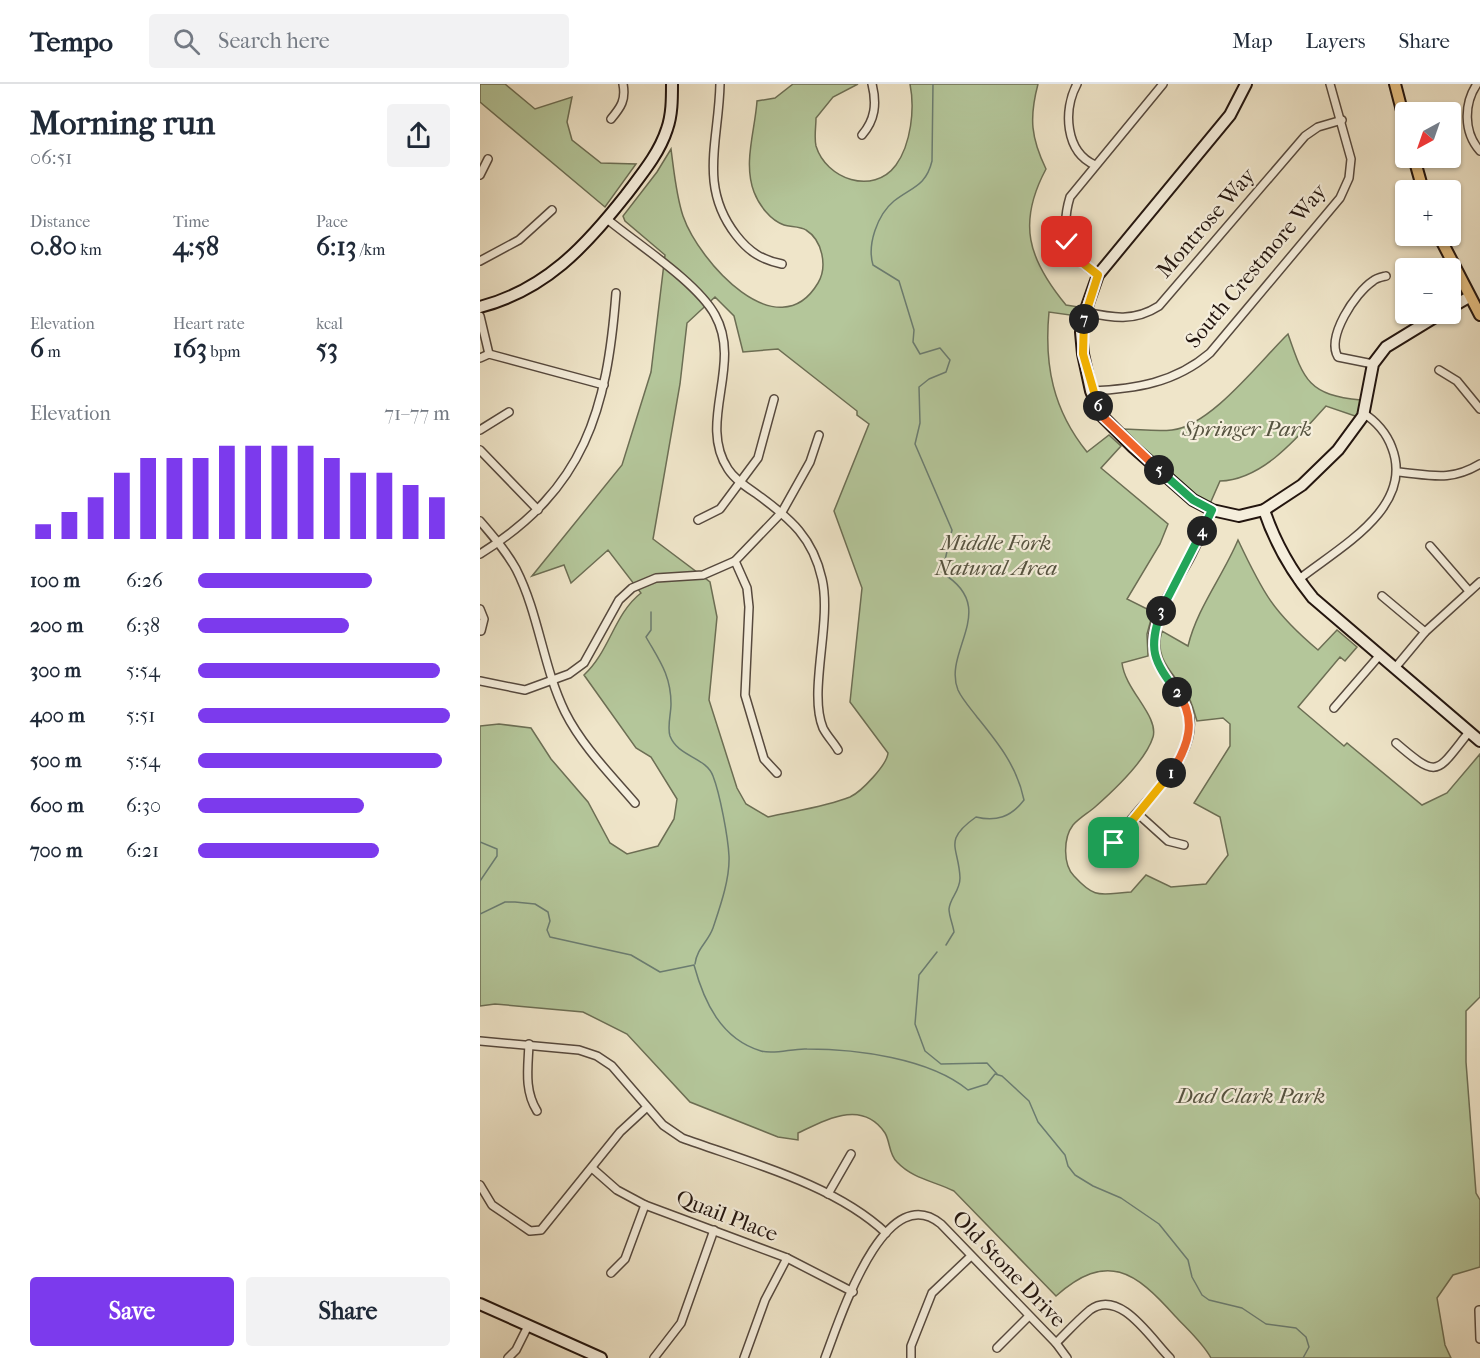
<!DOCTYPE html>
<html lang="en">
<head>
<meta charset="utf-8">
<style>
	body { margin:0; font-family:"IM FELL French Canon",serif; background:#f2f2f3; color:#1f2937; height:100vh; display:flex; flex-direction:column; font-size:22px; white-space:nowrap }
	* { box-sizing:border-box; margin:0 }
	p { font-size:20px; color:#747a83 }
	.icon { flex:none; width:33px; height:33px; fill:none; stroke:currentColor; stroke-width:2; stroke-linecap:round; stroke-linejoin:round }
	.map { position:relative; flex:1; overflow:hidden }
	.details { display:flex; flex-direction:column; background:#fff; width:480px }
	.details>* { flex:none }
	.needle { width:39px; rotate:220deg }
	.tools { position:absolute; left:915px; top:18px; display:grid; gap:12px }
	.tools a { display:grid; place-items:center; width:66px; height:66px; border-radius:6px; background:#fff; box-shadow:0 2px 4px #0004; font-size:30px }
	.pin { position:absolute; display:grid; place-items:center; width:51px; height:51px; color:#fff; margin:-26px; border-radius:12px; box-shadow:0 3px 9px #0006 }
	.km { position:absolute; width:30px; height:30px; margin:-15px; border-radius:50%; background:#222; color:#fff; font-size:16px; line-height:30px; text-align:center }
	.round { display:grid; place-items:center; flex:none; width:63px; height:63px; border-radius:6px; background:#f2f2f3 }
	.headline { display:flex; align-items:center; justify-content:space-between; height:102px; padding:0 30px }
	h1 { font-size:33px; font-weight:700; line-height:45px }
	.metrics { display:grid; grid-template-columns:repeat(3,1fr); gap:9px; height:102px; padding:6px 30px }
	.metrics div { display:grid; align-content:center }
	.metrics b { font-size:26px; font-weight:700 }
	.metrics small { font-size:16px; font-weight:400 }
	.metrics p { font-size:16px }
	.chart { height:168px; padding:12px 30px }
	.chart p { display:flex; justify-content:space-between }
	.chart svg { width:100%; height:108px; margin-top:6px; stroke:#7c3aed; stroke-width:6 }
	.button { display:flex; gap:12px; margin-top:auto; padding:12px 30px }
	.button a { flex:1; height:69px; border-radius:6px; background:#7c3aed; color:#fff; font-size:24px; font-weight:700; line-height:69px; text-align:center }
	.button a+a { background:#f2f2f3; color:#1f2937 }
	ul { padding:0 30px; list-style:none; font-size:20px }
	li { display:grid; grid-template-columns:96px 72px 1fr; align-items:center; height:45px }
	li i { height:15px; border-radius:8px; background:#7c3aed }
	header { display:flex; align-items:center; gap:36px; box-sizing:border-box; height:84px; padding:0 30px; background:#fff; border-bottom:2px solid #e0e1e3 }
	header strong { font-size:28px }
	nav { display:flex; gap:33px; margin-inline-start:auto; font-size:21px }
	.search { width:420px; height:54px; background:#f2f2f3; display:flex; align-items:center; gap:15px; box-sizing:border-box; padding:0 21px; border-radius:6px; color:#747a83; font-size:22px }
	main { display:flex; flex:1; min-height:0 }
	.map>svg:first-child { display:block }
	.green { fill:#b4c69a; stroke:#6c6e54; stroke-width:1.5; fill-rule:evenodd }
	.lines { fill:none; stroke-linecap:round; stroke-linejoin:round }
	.stream { stroke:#6b7c70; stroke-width:1.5 }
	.street-casing { stroke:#56493e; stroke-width:10 }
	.secondary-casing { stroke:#23150f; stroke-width:14 }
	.primary-casing { stroke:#23150f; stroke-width:14 }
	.street { stroke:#f5eedc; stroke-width:7 }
	.secondary { stroke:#f5eedc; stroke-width:10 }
	.primary { stroke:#e8c284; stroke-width:10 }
	.split-1-casing { stroke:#fff; stroke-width:12 }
	.split-2-casing { stroke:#fff; stroke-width:12 }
	.split-3-casing { stroke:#fff; stroke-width:12 }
	.split-4-casing { stroke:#fff; stroke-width:12 }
	.split-5-casing { stroke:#fff; stroke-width:12 }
	.split-6-casing { stroke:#fff; stroke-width:12 }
	.split-7-casing { stroke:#fff; stroke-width:12 }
	.split-8-casing { stroke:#fff; stroke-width:12 }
	.split-1 { stroke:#f5b400; stroke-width:8 }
	.split-2 { stroke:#f0652b; stroke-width:8 }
	.split-3 { stroke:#22a559; stroke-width:8 }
	.split-4 { stroke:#22a559; stroke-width:8 }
	.split-5 { stroke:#22a559; stroke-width:8 }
	.split-6 { stroke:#f0652b; stroke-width:8 }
	.split-7 { stroke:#f5b400; stroke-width:8 }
	.split-8 { stroke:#f5b400; stroke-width:8 }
	.labels { text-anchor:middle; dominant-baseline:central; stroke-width:4.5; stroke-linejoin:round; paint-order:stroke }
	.street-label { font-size:22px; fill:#23150f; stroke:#f5eedc }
	.park-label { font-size:22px; font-style:italic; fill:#565340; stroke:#f5eedc }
</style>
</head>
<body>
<header>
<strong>Tempo</strong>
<div class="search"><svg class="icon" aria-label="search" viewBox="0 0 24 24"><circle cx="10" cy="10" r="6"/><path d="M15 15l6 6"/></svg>Search here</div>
<nav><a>Map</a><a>Layers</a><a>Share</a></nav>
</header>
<main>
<section class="details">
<div class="headline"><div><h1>Morning run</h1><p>06:51</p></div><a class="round"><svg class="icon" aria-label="share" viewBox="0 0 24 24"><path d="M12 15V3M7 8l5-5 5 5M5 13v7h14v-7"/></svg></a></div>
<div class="metrics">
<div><p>Distance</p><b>0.80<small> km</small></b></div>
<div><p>Time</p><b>4:58</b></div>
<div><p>Pace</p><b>6:13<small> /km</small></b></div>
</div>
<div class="metrics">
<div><p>Elevation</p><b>6<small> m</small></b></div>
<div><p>Heart rate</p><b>163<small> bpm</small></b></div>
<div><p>kcal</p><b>53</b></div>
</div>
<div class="chart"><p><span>Elevation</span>71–77 m</p>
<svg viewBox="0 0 160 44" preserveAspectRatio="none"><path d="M5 44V38M15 44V33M25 44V27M35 44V17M45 44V11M55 44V11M65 44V11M75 44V6M85 44V6M95 44V6M105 44V6M115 44V11M125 44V17M135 44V17M145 44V22M155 44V27"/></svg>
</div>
<ul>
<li><b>100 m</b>6:26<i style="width:69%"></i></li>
<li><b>200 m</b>6:38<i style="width:60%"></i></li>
<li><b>300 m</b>5:54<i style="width:96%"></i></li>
<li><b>400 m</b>5:51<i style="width:100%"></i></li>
<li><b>500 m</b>5:54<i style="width:97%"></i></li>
<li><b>600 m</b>6:30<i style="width:66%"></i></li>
<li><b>700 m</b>6:21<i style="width:72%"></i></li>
</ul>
<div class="button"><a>Save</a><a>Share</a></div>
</section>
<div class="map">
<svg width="1000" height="1274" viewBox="0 0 1000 1274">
	<rect width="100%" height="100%" fill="#efe5c9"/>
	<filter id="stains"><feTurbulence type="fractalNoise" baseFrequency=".00333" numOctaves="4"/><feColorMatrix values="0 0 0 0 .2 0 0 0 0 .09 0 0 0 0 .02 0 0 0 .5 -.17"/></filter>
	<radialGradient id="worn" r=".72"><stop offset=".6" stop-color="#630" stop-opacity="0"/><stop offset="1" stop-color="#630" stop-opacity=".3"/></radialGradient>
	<g class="green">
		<path d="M0,0H25L55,25L92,13L87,38L92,56L121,79L156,80L125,123L0,18Z"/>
		<path d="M313,0H378L353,13L336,34C336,43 334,53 336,62C346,95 393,112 416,81C431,60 435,25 430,0H558C549,34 551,54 566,85C537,139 548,175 586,221L599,223L597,232L569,228C564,281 573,326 607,368L629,351L641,362L621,384L688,440L680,460L647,515L673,528L667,550L668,572L642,579C645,606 679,632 673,653C666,676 632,708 615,723C608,729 599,734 593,741C583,754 583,781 594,792C616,816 620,810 651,808L666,791L691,803L726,800L748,771L740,733L714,719L750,662V640L743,634L717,637C714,628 712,618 707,610C694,589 673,575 682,547L708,562C717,524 743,492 758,456C783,509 793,528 838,566L857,546L877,563L865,577L860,573L818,623L864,662L867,659L942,721L967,709L1000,670V913L986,927V978L996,1109L1000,1116V1183L973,1191L957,1214L965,1261L971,1274H731C722,1258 707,1245 695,1232C655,1187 627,1167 576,1212L474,1107C454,1097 433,1095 417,1078C409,1071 410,1057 405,1049C382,1015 346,1036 318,1049V1056L298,1053L210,1018L147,950L103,928L15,920L0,922V642L19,640L51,644L71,675L108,718L130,759L147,770L178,762L194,735L197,715L171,673L156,664L104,591C130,567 134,530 161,509L128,466L91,499L84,481L52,492L142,381L171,288L185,171L145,137L143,132L177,88L191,65C194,87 196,111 203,132C219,178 298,266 338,199C348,182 342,156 326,146C320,142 310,143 304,141C290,136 279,121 274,108C263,79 275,47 277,17L295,14ZM235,213L254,232L263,268L298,265L377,327V331L389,340L354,427L382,504L370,618L408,669C407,681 381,708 370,713C345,723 314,727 288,733L266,720L257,704L229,616L237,533L230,498L173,455L200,300L207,239Z"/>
		<path d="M808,250C824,297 829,311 881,316L878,333L846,322C819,352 783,396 740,397L729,422L642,345C658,345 676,348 692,346C731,342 781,276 808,250Z"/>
	</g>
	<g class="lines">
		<g class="stream">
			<path d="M453,0L452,77C446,102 432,103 414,117C397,131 387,161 393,181L419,197L434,246L433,258L440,270L460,264L470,276L466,288L449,295L439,303L440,339L435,360L472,446L462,489C521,524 462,567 478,606C482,615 491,625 497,633C518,659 537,682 544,716C531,733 516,738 496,733C462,757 479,763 480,794C480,807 470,814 469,825C469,832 473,841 474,848L466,861"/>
			<path d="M171,528V546L166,553C179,576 191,591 191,620C191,630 187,643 190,652C198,673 226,673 233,692C240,710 248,753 249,772C250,795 240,823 233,844C228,858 217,864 215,880"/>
			<path d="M0,758L17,765V772L0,797"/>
			<path d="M0,830L25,818H35L55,820L68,828L70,837L67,846L70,853L151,871L180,888L214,881C224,918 241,955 281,967C295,971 313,964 327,965C376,965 449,974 488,1006L507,1000L515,990L522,992L549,1017L558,1038L585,1071L588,1082L595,1091L613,1102L641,1114L679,1140L708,1176L712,1193L722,1211L729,1216L762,1224L786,1240L816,1244L826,1253L829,1263L823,1274"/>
			<path d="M457,868L439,891L435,940L445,967L461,980L507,979L517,990"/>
		</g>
		<defs>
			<g id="street">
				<path d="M240,0C239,56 218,102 256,151C269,168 282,176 302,180"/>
				<path d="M597,0C583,26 585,68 615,81"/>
				<path d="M997,0C984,19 983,48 1000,67"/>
				<path d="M131,35C141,23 146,16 143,0"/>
				<path d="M382,51C395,36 397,20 392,0"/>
				<path d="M0,91L8,75"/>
				<path d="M127,135C157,160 217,198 235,231C263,281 217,338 248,385C255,396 268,404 278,411C311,435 333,454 342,495C352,538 328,608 343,644C347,652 354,659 358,666"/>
				<path d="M0,177L39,156L72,126"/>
				<path d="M618,191C587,173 580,146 590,113L683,0"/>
				<path d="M605,228C633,234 654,238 679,222L825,52L838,43L862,36"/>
				<path d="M0,232L9,270"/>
				<path d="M0,274L9,270L124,301"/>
				<path d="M893,280L858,273C846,253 875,209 893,197C896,194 902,193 906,192"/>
				<path d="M959,286L977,297L1000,325"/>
				<path d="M611,307C655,305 695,299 730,269L860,114L869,94L871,75L850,0"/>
				<path d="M0,346L29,328"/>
				<path d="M0,366L58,426"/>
				<path d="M918,388C951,391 970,398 1000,380"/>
				<path d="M218,436L240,425L278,374L294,315"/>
				<path d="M0,437C13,452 26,467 36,485C59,530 63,583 85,628C102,662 131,691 155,719"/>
				<path d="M950,462L989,507"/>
				<path d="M0,470C105,405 127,326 136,209"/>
				<path d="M255,477L267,504L269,523L265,611L284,675L297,689"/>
				<path d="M818,496C858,464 935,424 912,364C907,350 896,337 883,329"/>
				<path d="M902,512L945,548"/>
				<path d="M0,525L4,535L1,547"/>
				<path d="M915,584L945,548L1000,498"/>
				<path d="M0,597L45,606L89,590L104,579L139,516L152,504L176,494L223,491L255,477L302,428L330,378L339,351"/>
				<path d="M854,624L899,572"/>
				<path d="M916,659C959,696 956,689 989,648"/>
				<path d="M657,729L688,757L704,761"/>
				<path d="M626,768C637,757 644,743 654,732C679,702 726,661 705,618C693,593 669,581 673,550C677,523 696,500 709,476C718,460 724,443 732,426"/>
				<path d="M0,957L99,966L117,972L132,982L183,1041L202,1054C268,1078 354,1100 406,1149"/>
				<path d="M49,960C48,984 44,1006 57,1027"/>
				<path d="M112,1084L137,1106L165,1121L307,1174L373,1208"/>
				<path d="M0,1101L12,1121L50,1147L61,1146L140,1048L166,1024"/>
				<path d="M348,1110L371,1070"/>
				<path d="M131,1189L145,1175L165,1121"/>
				<path d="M999,1226L1000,1255"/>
				<path d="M576,1259C587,1248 598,1236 610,1226C640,1204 671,1255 690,1274"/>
				<path d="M517,1264L549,1232"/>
				<path d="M28,1274L36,1266L48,1242"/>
				<path d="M174,1274L201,1239L234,1146"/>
				<path d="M264,1274L285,1216L307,1174"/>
				<path d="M345,1274C359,1238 404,1093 461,1140L576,1259L587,1274"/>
				<path d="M431,1274V1262L452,1209L491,1172"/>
			</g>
			<g id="secondary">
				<path d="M766,0L750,31L618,191L605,228L601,248L603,270L611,307L621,331L653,363L713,416L732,426L759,432L784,426L822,401L858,366L883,332L893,280L906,263L960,230"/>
				<path d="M0,223C65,206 105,163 146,111C161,91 179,70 187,45C192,31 192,15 192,0"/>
				<path d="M970,224L989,213"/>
				<path d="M784,426C795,459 811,487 833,514L1000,657"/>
				<path d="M0,1220L121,1274"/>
			</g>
			<g id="primary">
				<path d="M915,0L926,42"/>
				<path d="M934,74L943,106"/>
				<path d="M959,152L1000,231"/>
			</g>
		</defs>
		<use href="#street" class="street-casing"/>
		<use href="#secondary" class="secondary-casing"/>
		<use href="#primary" class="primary-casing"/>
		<use href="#street" class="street"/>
		<use href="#secondary" class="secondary"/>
		<use href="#primary" class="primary"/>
	</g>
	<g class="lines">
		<defs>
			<path id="split-1" d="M634,759L691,689"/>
			<path id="split-2" d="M691,689C708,663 718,635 697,608"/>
			<path id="split-3" d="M681,527C668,566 673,576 697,608"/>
			<path id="split-4" d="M681,527L722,447"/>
			<path id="split-5" d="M679,386L713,416L732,426L722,447"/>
			<path id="split-6" d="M618,322L621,331L679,386"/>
			<path id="split-7" d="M604,235L603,270L618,322"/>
			<path id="split-8" d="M587,158L594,172L618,191L604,235"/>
		</defs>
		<use href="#split-1" class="split-1-casing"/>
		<use href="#split-2" class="split-2-casing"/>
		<use href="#split-3" class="split-3-casing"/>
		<use href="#split-4" class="split-4-casing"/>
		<use href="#split-5" class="split-5-casing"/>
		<use href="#split-6" class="split-6-casing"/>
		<use href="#split-7" class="split-7-casing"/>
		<use href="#split-8" class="split-8-casing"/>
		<use href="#split-1" class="split-1"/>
		<use href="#split-2" class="split-2"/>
		<use href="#split-3" class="split-3"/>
		<use href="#split-4" class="split-4"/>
		<use href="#split-5" class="split-5"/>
		<use href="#split-6" class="split-6"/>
		<use href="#split-7" class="split-7"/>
		<use href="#split-8" class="split-8"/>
	</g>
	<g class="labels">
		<g class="street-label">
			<text transform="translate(726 139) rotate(-49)">Montrose Way</text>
			<text transform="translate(776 182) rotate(-50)">South Crestmore Way</text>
			<text transform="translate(247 1132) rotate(21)">Quail Place</text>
			<text transform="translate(529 1185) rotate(46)">Old Stone Drive</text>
		</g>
		<g class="park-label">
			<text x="767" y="345">Springer Park</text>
			<text x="516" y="459">Middle Fork<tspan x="516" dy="25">Natural Area</tspan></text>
			<text x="771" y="1012">Dad Clark Park</text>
		</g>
	</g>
	<rect width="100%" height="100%" filter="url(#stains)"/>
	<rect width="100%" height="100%" fill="url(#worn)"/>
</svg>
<div class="tools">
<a><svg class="needle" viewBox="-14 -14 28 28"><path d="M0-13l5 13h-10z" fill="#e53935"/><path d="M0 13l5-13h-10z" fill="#747a83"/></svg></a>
<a>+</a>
<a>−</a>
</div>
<div class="pin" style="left:634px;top:759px;background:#1e9e55"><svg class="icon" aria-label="arrive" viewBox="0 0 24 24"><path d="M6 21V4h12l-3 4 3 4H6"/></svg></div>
<div class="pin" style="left:587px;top:158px;background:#d93025"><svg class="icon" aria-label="check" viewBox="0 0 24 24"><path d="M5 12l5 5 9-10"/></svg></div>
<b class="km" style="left:691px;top:689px">1</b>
<b class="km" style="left:697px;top:608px">2</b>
<b class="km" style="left:681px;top:527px">3</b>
<b class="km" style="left:722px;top:447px">4</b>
<b class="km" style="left:679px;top:386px">5</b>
<b class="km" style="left:618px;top:322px">6</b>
<b class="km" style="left:604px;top:235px">7</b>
</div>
</main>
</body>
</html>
